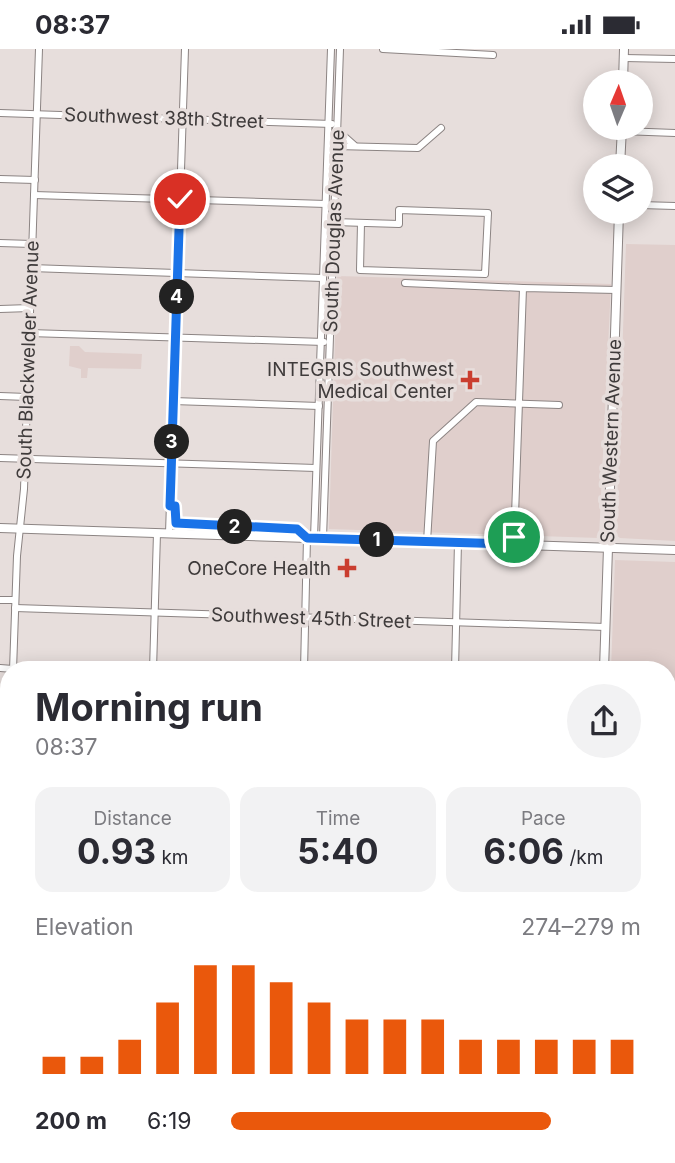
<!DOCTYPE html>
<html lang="en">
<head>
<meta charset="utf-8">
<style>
	body { margin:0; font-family:Inter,sans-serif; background:#f2f2f3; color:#2b2b33; height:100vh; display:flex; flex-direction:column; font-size:26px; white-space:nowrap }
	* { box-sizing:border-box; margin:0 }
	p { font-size:23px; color:#7c7c81 }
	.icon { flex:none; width:38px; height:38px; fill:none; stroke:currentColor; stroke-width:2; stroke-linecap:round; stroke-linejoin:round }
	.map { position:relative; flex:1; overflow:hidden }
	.side { position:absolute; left:0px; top:612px; width:676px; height:502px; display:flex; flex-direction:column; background:#fff; border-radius:28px 28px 0 0; box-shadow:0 4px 18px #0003 }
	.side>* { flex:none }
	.needle { width:46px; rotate:2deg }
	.fabs { position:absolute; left:583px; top:21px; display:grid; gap:14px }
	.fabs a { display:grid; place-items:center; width:70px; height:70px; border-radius:50%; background:#fff; box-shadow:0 4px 18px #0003; font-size:35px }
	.pin { position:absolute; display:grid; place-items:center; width:60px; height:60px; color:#fff; margin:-30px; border:4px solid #fff; border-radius:50%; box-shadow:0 2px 7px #0007 }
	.km { position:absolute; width:35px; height:35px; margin:-18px; border-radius:50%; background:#222; color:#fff; font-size:19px; line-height:35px; text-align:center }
	.round { display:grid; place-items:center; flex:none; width:74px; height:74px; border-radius:37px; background:#f2f2f3 }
	.summary { display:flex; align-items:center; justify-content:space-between; height:119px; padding:0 35px }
	h1 { font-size:38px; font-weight:700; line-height:52px }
	.metrics { display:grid; grid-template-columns:repeat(3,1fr); gap:10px; height:119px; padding:7px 35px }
	.metrics div { display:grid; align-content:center; border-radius:18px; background:#f2f2f3; text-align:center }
	.metrics b { font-size:35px; font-weight:700 }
	.metrics small { font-size:19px; font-weight:400 }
	.metrics p { font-size:19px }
	.chart { height:196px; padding:14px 35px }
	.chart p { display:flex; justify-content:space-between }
	.chart svg { width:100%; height:126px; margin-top:7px; stroke:#ea580c; stroke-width:6 }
	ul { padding:0 35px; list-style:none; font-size:23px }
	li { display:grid; grid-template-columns:112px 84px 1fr; align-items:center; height:52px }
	li i { height:18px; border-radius:9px; background:#ea580c }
	.status { display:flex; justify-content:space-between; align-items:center; height:49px; padding:0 35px; background:#fff; direction:ltr }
	.status svg { height:19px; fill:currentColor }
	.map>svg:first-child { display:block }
	.built { fill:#e0cfcc }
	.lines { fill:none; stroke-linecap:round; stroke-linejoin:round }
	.minor-casing { stroke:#8c8483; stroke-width:8 }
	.major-casing { stroke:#8c8483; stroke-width:10 }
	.minor { stroke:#fff; stroke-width:6 }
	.major { stroke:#fff; stroke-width:8 }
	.route-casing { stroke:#fff; stroke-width:14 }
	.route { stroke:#1a73e8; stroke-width:9 }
	.poi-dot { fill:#ca3d2f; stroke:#e7dedc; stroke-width:2.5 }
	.labels { text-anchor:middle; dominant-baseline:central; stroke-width:7; stroke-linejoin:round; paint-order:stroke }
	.street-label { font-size:19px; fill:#3f3b3b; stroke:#e7dedc }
	.poi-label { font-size:19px; fill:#3f3b3b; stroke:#e7dedc; text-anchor:end }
</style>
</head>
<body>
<div class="status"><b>08:37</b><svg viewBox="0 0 49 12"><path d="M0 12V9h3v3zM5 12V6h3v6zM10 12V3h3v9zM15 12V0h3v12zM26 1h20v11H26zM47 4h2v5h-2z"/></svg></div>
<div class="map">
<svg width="675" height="1114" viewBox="0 0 675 1114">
	<rect width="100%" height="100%" fill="#e7dedc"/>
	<g class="built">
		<path d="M626,195L675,196V492L620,489L616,486Z"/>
		<path d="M337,227L611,235L599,489L329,480Z"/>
		<path d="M70,297H79L85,303L142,305L141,320L88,319L87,329H81V320L69,317Z"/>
		<path d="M615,511L675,513V685H667V621H611Z"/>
		<path d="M9,1031V1106H135L134,1114H2L3,1035Z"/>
	</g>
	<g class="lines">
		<defs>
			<g id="minor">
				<path d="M383,0L493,6"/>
				<path d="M624,9L675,10"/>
				<path d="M0,64L332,75"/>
				<path d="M336,80L354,96"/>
				<path d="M622,82L675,84"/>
				<path d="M336,97L418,99L441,79"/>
				<path d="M0,130L35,131"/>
				<path d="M34,146L326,155"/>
				<path d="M640,156L675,157"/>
				<path d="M334,173L399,175V161L488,164L485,225L360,221L361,174"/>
				<path d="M0,194L32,195"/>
				<path d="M31,219L323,229"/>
				<path d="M405,234L523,239"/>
				<path d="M0,260L30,259"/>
				<path d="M29,284L324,293"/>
				<path d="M0,347L27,348"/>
				<path d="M173,352L319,357"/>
				<path d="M0,409L316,419"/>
				<path d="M169,484L185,0"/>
				<path d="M314,489L331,0"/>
				<path d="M323,489L340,0"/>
				<path d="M427,493L433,392L476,353L559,356"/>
				<path d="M514,495L523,239L617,241"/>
				<path d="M0,551H15"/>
				<path d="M15,559L606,578"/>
				<path d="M0,619L13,620"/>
				<path d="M13,621L17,507L24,440L39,0"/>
				<path d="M153,621L157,484"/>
				<path d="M304,621L307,489"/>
				<path d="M455,621L458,493"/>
				<path d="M0,688L9,689"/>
				<path d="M667,721H675"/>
				<path d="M0,757L9,758"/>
				<path d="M667,794L675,795"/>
				<path d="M667,867L675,868"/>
				<path d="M667,930H675"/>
				<path d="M667,988L675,989"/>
				<path d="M667,1049H675"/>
				<path d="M0,1051L9,808"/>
				<path d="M138,1111L228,1114"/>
				<path d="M289,1114V1106"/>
				<path d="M440,1114V1106"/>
			</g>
			<g id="major">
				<path d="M623,33L624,0"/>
				<path d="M620,117L622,79"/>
				<path d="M170,457H175V471L179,476L297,480L307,489"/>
				<path d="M0,479L675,501"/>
				<path d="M604,621L619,163"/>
				<path d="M587,1114L588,1106"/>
			</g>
		</defs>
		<use href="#minor" class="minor-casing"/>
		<use href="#major" class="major-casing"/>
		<use href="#minor" class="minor"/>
		<use href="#major" class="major"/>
	</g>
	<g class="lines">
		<defs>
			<path id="route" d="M180,150L170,457H175L176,474L297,480L307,489L514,495V488"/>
		</defs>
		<use href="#route" class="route-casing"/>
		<use href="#route" class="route"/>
	</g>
	<g class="poi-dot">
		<path d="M466.5 320.5h7v7h7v7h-7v7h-7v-7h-7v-7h7z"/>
		<path d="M343.5 508.5h7v7h7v7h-7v7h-7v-7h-7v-7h7z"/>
	</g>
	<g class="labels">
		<g class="street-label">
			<text transform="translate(164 69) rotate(2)">Southwest 38th Street</text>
			<text transform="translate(334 182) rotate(-88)">South Douglas Avenue</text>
			<text transform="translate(28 311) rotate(-88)">South Blackwelder Avenue</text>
			<text transform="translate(611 392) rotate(-88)">South Western Avenue</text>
			<text transform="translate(311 569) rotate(2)">Southwest 45th Street</text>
		</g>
		<g class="poi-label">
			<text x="454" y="320">INTEGRIS Southwest<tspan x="454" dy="22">Medical Center</tspan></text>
			<text x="331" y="519">OneCore Health</text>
		</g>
	</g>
</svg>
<div class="fabs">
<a><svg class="needle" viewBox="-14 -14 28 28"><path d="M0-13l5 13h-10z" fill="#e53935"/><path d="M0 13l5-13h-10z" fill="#7c7c81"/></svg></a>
<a><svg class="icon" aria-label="layers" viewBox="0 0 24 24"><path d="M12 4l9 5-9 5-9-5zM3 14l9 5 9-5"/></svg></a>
</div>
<div class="pin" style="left:514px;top:488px;background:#1e9e55"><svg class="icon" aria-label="arrive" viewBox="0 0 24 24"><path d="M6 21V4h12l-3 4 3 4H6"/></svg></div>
<div class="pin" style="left:180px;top:150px;background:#d93025"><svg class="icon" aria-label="check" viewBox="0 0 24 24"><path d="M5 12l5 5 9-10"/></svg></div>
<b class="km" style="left:377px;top:491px">1</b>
<b class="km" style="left:235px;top:478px">2</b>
<b class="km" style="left:172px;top:393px">3</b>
<b class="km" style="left:177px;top:248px">4</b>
<section class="side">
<div class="summary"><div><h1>Morning run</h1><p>08:37</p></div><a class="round"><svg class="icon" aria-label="share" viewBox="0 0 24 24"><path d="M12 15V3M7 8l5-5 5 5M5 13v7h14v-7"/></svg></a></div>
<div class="metrics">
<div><p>Distance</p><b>0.93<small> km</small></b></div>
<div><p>Time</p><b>5:40</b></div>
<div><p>Pace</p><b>6:06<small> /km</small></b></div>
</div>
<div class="chart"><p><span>Elevation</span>274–279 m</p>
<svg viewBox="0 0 160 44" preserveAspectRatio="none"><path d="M5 44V38M15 44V38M25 44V32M35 44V19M45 44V6M55 44V6M65 44V12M75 44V19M85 44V25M95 44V25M105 44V25M115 44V32M125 44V32M135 44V32M145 44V32M155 44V32"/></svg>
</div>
<ul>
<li><b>200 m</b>6:19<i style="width:78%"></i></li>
</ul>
</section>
</div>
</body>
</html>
